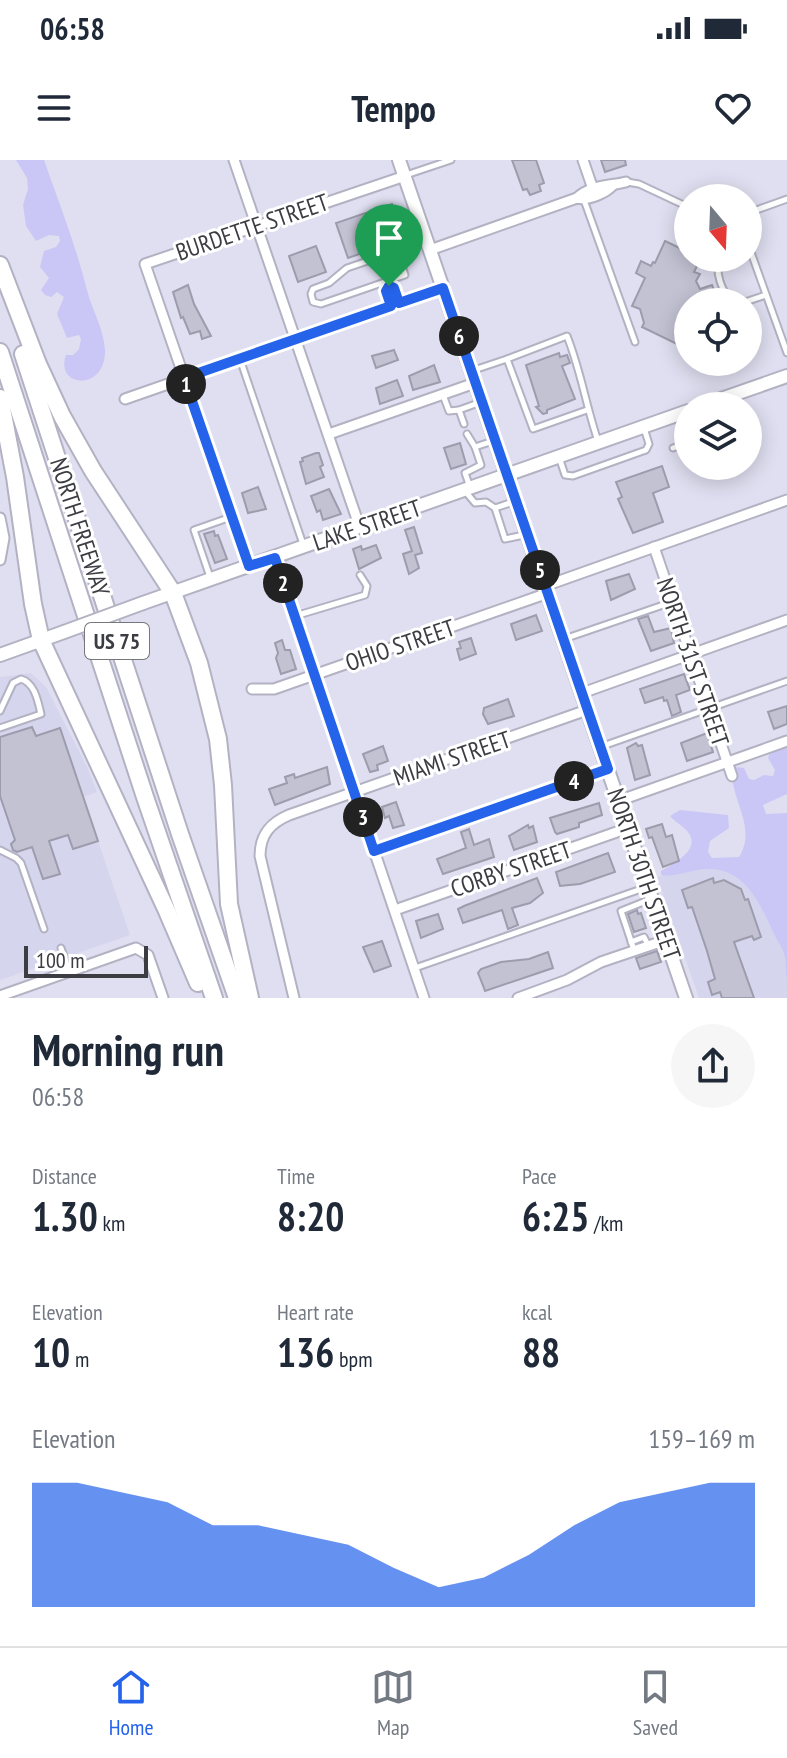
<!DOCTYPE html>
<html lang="en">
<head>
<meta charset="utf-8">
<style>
	body { margin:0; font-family:"PT Sans Narrow",sans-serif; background:#f6f6f7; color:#1f2937; height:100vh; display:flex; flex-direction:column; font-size:30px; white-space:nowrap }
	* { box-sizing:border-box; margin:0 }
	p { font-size:26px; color:#747a83 }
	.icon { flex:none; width:44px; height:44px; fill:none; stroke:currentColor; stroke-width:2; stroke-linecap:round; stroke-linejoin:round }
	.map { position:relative; height:838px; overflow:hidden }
	.details { display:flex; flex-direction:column; background:#fff; flex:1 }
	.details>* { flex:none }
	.needle { width:52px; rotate:161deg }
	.tools { position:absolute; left:674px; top:24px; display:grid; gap:16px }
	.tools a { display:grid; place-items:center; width:88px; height:88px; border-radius:50%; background:#fff; box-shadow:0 4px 20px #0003; font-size:40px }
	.scale { position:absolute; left:24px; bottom:20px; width:124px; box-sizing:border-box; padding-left:8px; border:4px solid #3c3c43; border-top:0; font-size:22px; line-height:28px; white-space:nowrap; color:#3c3c43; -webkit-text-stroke:6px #fff; paint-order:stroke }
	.pin { position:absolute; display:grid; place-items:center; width:68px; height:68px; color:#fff; margin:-82px -34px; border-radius:50% 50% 50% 0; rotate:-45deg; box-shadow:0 0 8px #0007 }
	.pin .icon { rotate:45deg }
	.km { position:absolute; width:40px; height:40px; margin:-20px; border-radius:50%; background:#222; color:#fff; font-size:22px; line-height:40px; text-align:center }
	.round { display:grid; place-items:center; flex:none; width:84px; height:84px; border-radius:42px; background:#f6f6f7 }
	.overview { display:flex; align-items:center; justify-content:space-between; height:136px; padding:0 32px }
	h1 { font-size:44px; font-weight:600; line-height:60px }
	.metrics { display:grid; grid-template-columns:repeat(3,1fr); gap:12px; height:136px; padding:8px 32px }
	.metrics div { display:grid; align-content:center }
	.metrics b { font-size:40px; font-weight:600 }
	.metrics small { font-size:22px; font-weight:400 }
	.metrics p { font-size:22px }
	.chart { height:224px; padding:16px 32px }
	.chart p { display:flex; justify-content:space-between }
	.chart svg { width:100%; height:144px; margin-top:8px; fill:#2563eb; opacity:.7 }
	.status { display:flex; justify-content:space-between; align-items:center; height:56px; padding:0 40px; background:#fff; direction:ltr }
	.status svg { height:22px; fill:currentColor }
	header { display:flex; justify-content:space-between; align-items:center; height:104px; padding:0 32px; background:#fff; font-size:36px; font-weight:600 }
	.tabs { display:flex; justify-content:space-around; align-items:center; height:112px; border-top:2px solid #e0e1e3; background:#fff; font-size:22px; color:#747a83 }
	.tabs a { display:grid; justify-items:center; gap:4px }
	.tabs .active { color:#2563eb }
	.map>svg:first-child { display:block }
	.built { fill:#d6d5ee }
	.green { fill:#cac7f6 }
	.building { fill:#c2c2d3; stroke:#9c9cac; stroke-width:2 }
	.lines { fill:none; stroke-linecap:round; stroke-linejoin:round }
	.lane-casing { stroke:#b3b2c3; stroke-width:9 }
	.street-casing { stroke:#b3b2c3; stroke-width:13 }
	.secondary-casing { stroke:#b3b2c3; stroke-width:16 }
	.highway-casing { stroke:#b3b2c3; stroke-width:20 }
	.lane { stroke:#fff; stroke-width:5 }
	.street { stroke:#fff; stroke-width:9 }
	.secondary { stroke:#fff; stroke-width:12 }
	.highway { stroke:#fff; stroke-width:16 }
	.secondary-bridge-casing { stroke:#b3b2c3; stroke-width:16; stroke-linecap:butt }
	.secondary-bridge { stroke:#fff; stroke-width:12 }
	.route-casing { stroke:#fff; stroke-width:16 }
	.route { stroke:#2563eb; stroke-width:10 }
	.labels { text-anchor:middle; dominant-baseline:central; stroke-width:6; stroke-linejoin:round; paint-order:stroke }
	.shield { fill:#fff; stroke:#76767b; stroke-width:2 }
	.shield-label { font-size:22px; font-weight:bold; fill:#3c3c43 }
	.street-label { font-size:24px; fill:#3c3c43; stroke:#fff }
</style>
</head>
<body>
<div class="status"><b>06:58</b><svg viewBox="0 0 49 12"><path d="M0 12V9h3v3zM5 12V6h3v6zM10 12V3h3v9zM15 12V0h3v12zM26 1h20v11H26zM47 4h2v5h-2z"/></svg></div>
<header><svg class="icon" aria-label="menu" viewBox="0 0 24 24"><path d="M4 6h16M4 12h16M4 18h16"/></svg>Tempo<svg class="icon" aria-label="heart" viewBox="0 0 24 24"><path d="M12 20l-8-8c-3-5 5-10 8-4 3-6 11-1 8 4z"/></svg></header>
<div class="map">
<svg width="787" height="838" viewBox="0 0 787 838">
	<rect width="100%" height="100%" fill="#e0dff1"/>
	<g class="built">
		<path d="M31,513L46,527L87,607L97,632L83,637L130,775L0,820V517Z"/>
		<path d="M704,702L743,703L787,761V838H699L657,717Z"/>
	</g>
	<g class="green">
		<path d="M16,0H44C59,43 76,86 87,130C92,150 104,169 105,190C106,232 54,228 66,195H73L79,189L81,179L79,175L67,178L57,154L64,137L57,132L51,137L45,135L41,130L49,118L40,107L44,91L56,87L60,81L59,76L49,75L36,81L26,66L23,45L28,29L27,18Z"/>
		<path d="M787,584V634L763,645L766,654L787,653V819C785,810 787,802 784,794C782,786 776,779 773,772C761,745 745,709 710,709C694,708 676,718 661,715V711C675,703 705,687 685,669C680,664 675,662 670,656L680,650L728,655L729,668L710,681L708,692L712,698L739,697C757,668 732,642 732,613L737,607L744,608L749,619L754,620L764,615L773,616L775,610L768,598C770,589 779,588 787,584Z"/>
	</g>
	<g class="building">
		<path d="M512,0H536L544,23L539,25L541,31L530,35L527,29L523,30Z"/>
		<path d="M601,0H625L626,5L605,12Z"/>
		<path d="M392,44L403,78L387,84L389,88L373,93L371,90L348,98L336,63Z"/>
		<path d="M665,81L688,92V98H701L694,112L700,114L696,121L700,129L712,125L716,135L704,139L705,142H688V183L684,181L681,186L642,167L644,163L640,149L632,146L645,118L636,113L641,101L651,106L653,102L655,103Z"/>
		<path d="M316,86L326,112L298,122L289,96Z"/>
		<path d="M188,125L194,144L211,176L202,179L200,171L190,174L183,157L181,158L173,132Z"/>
		<path d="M394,190L398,200L376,208L372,196Z"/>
		<path d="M559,193L560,197L567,195L570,203L562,206L575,239L547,250V253L543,254L536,247L539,246L526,205Z"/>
		<path d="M434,205L440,222L413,230L409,216Z"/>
		<path d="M397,220L403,236L380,244L376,228Z"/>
		<path d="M460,283L466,304L451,309L444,288Z"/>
		<path d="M316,293H319L323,305L320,307L324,317L306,324L300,302L303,301L302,298Z"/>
		<path d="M662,306L669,327L653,333L663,362L633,373L618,339L622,337L616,322Z"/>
		<path d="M258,327L266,349L248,353L242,333Z"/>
		<path d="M329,329L341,354L323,360L320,350L317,352L311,336Z"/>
		<path d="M414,367L422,393L415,395L419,408L409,414L403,394L412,391L405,370Z"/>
		<path d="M214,371L215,376L218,375L227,399L215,403L204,374Z"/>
		<path d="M376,385L381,398L359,409L353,389L361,386L362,390Z"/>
		<path d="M629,414L635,429L611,440L606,421Z"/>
		<path d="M536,455L542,471L516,480L511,464Z"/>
		<path d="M648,456L654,472L671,468L674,483L651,491L638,459Z"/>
		<path d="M471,478L476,494L460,500L457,489L461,488L459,482Z"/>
		<path d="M282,480L285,490H290L296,509L281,514L276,498L278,493L275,483Z"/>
		<path d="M684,514L690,530L676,535L681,552L672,556L667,540L664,541L663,537L645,543L640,529Z"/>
		<path d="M508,539L514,556L488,564L483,554L484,548Z"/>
		<path d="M787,546V564L774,569L768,552Z"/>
		<path d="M32,567L36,576L60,568L98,681L73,689L68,675L49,681L60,714L43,719L32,687L17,692L13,690L11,684L15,680L0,636V577Z"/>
		<path d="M707,573L713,592L687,601L681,583Z"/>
		<path d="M636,583L638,586L642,585L650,615L635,620L627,588Z"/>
		<path d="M383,586L388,601L377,605L378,610L370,612L363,594Z"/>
		<path d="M327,607L330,624L275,645L269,629L287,623L285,617L294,614L295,618Z"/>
		<path d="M396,642L404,665L393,668L389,656L385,658L382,647Z"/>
		<path d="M599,643L602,655L579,663V667L557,674L555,672L550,658Z"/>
		<path d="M662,664L666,677L672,675L679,701L663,707L652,677L649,678L646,669Z"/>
		<path d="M528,665L529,668L533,666L537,682L514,690L509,676Z"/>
		<path d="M469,669L474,685L489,679L494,697L443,714L437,699L466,688L461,672Z"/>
		<path d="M608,693L615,712L580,724L560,726L556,712Z"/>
		<path d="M537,718L543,733L530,743L512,748L518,765L508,769L502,750L463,763L458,749L464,746Z"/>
		<path d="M713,718L714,723L724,720L741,729L745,740L748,739L761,777L754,780L752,776L734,782L754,838H722L720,832L712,835L708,822L715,819L707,791L692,747L688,748L682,730Z"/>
		<path d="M637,750L638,754L641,753L646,768L634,772L628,754Z"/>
		<path d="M438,754L443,769L421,778L416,761Z"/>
		<path d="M382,781L391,806L374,812L363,787Z"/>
		<path d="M657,791L661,802L640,809L636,798Z"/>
		<path d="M548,792L553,808L485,831L484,828L478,813L481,809L501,802L529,799Z"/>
	</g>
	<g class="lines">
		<defs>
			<g id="lane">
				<path d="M406,15L451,0"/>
				<path d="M627,22L639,24L688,47"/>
				<path d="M584,40L635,182"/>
				<path d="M748,53L787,39"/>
				<path d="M748,84L787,193"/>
				<path d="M397,91L405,115L321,144L313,142L311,134L313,129L329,123L347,108Z"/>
				<path d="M720,98C714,111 722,132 732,142"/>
				<path d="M745,142L766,135"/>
				<path d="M391,146L386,131L389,126L394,128L399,143"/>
				<path d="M240,199L304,387"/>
				<path d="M474,210L507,199"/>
				<path d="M443,235L449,251L459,250"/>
				<path d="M587,250L533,269L507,199L567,176C581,211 586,246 598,281"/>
				<path d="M464,264L459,250L481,242"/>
				<path d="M467,274L475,287L493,281"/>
				<path d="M673,288L688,283"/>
				<path d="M559,297L565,315L573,316L646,290L649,284L644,268"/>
				<path d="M470,327L465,313L481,305L475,287"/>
				<path d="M465,331L475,343L486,342L495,348L505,379L524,375"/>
				<path d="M495,348L516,341"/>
				<path d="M210,417L194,370L231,357"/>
				<path d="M295,456L365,435L367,426L360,415"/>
				<path d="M564,479L672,442"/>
				<path d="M0,551L13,523L21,519C35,523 38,542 41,554L0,568"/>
				<path d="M600,587L787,521"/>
				<path d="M0,690L16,698L21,703L44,769"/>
				<path d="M374,691L607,610"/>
				<path d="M631,782L644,777L648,785"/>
				<path d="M61,788L69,811"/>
				<path d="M634,790L621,751L651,739"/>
				<path d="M415,808L647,727"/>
			</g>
			<g id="street">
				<path d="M234,0L360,368"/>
				<path d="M583,0L593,29"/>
				<path d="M577,38C590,25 610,26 626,22"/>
				<path d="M430,90L577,38C588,41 606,33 613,25"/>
				<path d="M125,239L443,128"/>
				<path d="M329,274L475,223"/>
				<path d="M0,358L4,378L0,400"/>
				<path d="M654,387L732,616"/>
				<path d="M275,398L424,838"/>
				<path d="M249,406L145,104L405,16"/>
				<path d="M545,426L787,340"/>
				<path d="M252,529H274L548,433"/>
				<path d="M582,533L787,460"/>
				<path d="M618,641L787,581"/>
				<path d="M395,750L628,668"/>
				<path d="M0,836L136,788L148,795L163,838"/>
				<path d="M294,838L260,696C260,675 270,663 289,655L587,550"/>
				<path d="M518,838L567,820L601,802L666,780"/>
			</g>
			<g id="secondary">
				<path d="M399,0L686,838"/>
				<path d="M701,246L787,216"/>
				<path d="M143,443L688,251"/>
				<path d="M0,495L64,472"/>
			</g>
			<g id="highway">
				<path d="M0,105L38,204L62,256L93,311L173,433L199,503L218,579L223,625L229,744L250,838"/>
				<path d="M0,192L145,637L214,838"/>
				<path d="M23,194L180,674L237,838"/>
				<path d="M0,238L15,317L33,444L41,480L167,751L198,823"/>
			</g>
		</defs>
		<use href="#lane" class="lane-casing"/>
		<use href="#street" class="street-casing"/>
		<use href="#secondary" class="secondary-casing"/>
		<use href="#highway" class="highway-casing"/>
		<use href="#lane" class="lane"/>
		<use href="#street" class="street"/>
		<use href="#secondary" class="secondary"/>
		<use href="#highway" class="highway"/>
		<defs>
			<path id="secondary-bridge" d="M64,472L143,443"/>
		</defs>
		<use href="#secondary-bridge" class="secondary-bridge-casing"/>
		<use href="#secondary-bridge" class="secondary-bridge"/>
	</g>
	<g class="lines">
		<defs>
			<path id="route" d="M389,126L394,128L399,143L443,128L608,609L374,691L275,398L249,406L184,218L391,146L386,131Z"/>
		</defs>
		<use href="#route" class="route-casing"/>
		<use href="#route" class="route"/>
	</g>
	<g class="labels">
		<rect class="shield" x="85" y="463" width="64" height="36" rx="6"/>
		<g class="shield-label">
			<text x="117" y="481">US 75</text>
		</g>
		<g class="street-label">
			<text transform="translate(252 67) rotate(-19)">BURDETTE STREET</text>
			<text transform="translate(367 365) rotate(-19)">LAKE STREET</text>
			<text transform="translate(80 367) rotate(72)">NORTH FREEWAY</text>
			<text transform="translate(400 485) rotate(-19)">OHIO STREET</text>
			<text transform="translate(693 502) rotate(71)">NORTH 31ST STREET</text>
			<text transform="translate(452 598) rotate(-19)">MIAMI STREET</text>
			<text transform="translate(511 709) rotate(-19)">CORBY STREET</text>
			<text transform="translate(644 714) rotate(71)">NORTH 30TH STREET</text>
		</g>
	</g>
</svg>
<div class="tools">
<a><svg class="needle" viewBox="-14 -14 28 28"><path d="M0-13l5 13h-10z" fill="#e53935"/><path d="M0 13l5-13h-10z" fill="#747a83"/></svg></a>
<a><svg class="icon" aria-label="locate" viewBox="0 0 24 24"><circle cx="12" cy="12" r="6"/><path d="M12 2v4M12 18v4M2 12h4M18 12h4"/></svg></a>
<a><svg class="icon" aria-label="layers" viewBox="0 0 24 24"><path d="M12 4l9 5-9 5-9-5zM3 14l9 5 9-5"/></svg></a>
</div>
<div class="scale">100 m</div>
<div class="pin" style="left:389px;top:126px;background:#1e9e55"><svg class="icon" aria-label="arrive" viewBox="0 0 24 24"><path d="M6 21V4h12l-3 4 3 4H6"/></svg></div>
<b class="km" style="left:186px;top:224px">1</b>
<b class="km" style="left:283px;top:423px">2</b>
<b class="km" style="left:363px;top:657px">3</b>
<b class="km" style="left:574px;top:621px">4</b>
<b class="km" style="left:540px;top:410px">5</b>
<b class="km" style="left:459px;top:176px">6</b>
</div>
<section class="details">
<div class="overview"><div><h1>Morning run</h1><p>06:58</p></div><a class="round"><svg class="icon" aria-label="share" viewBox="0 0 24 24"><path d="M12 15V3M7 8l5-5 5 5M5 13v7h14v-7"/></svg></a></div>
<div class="metrics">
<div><p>Distance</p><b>1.30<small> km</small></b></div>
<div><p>Time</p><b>8:20</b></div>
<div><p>Pace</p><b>6:25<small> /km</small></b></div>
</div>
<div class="metrics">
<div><p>Elevation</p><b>10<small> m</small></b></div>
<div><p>Heart rate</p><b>136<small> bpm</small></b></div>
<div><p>kcal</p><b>88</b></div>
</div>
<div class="chart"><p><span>Elevation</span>159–169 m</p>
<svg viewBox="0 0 160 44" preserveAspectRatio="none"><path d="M0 44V6L10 6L20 9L30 12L40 19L50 19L60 22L70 25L80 32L90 38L100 35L110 28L120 19L130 12L140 9L150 6L160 6V44z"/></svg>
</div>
</section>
<nav class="tabs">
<a class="active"><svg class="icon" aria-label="home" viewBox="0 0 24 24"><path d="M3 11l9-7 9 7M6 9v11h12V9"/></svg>Home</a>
<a><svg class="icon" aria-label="map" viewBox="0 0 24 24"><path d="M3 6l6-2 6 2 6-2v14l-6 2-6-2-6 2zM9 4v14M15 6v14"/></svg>Map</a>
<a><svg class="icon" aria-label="saved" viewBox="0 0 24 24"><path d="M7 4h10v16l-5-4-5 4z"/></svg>Saved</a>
</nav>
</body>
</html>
